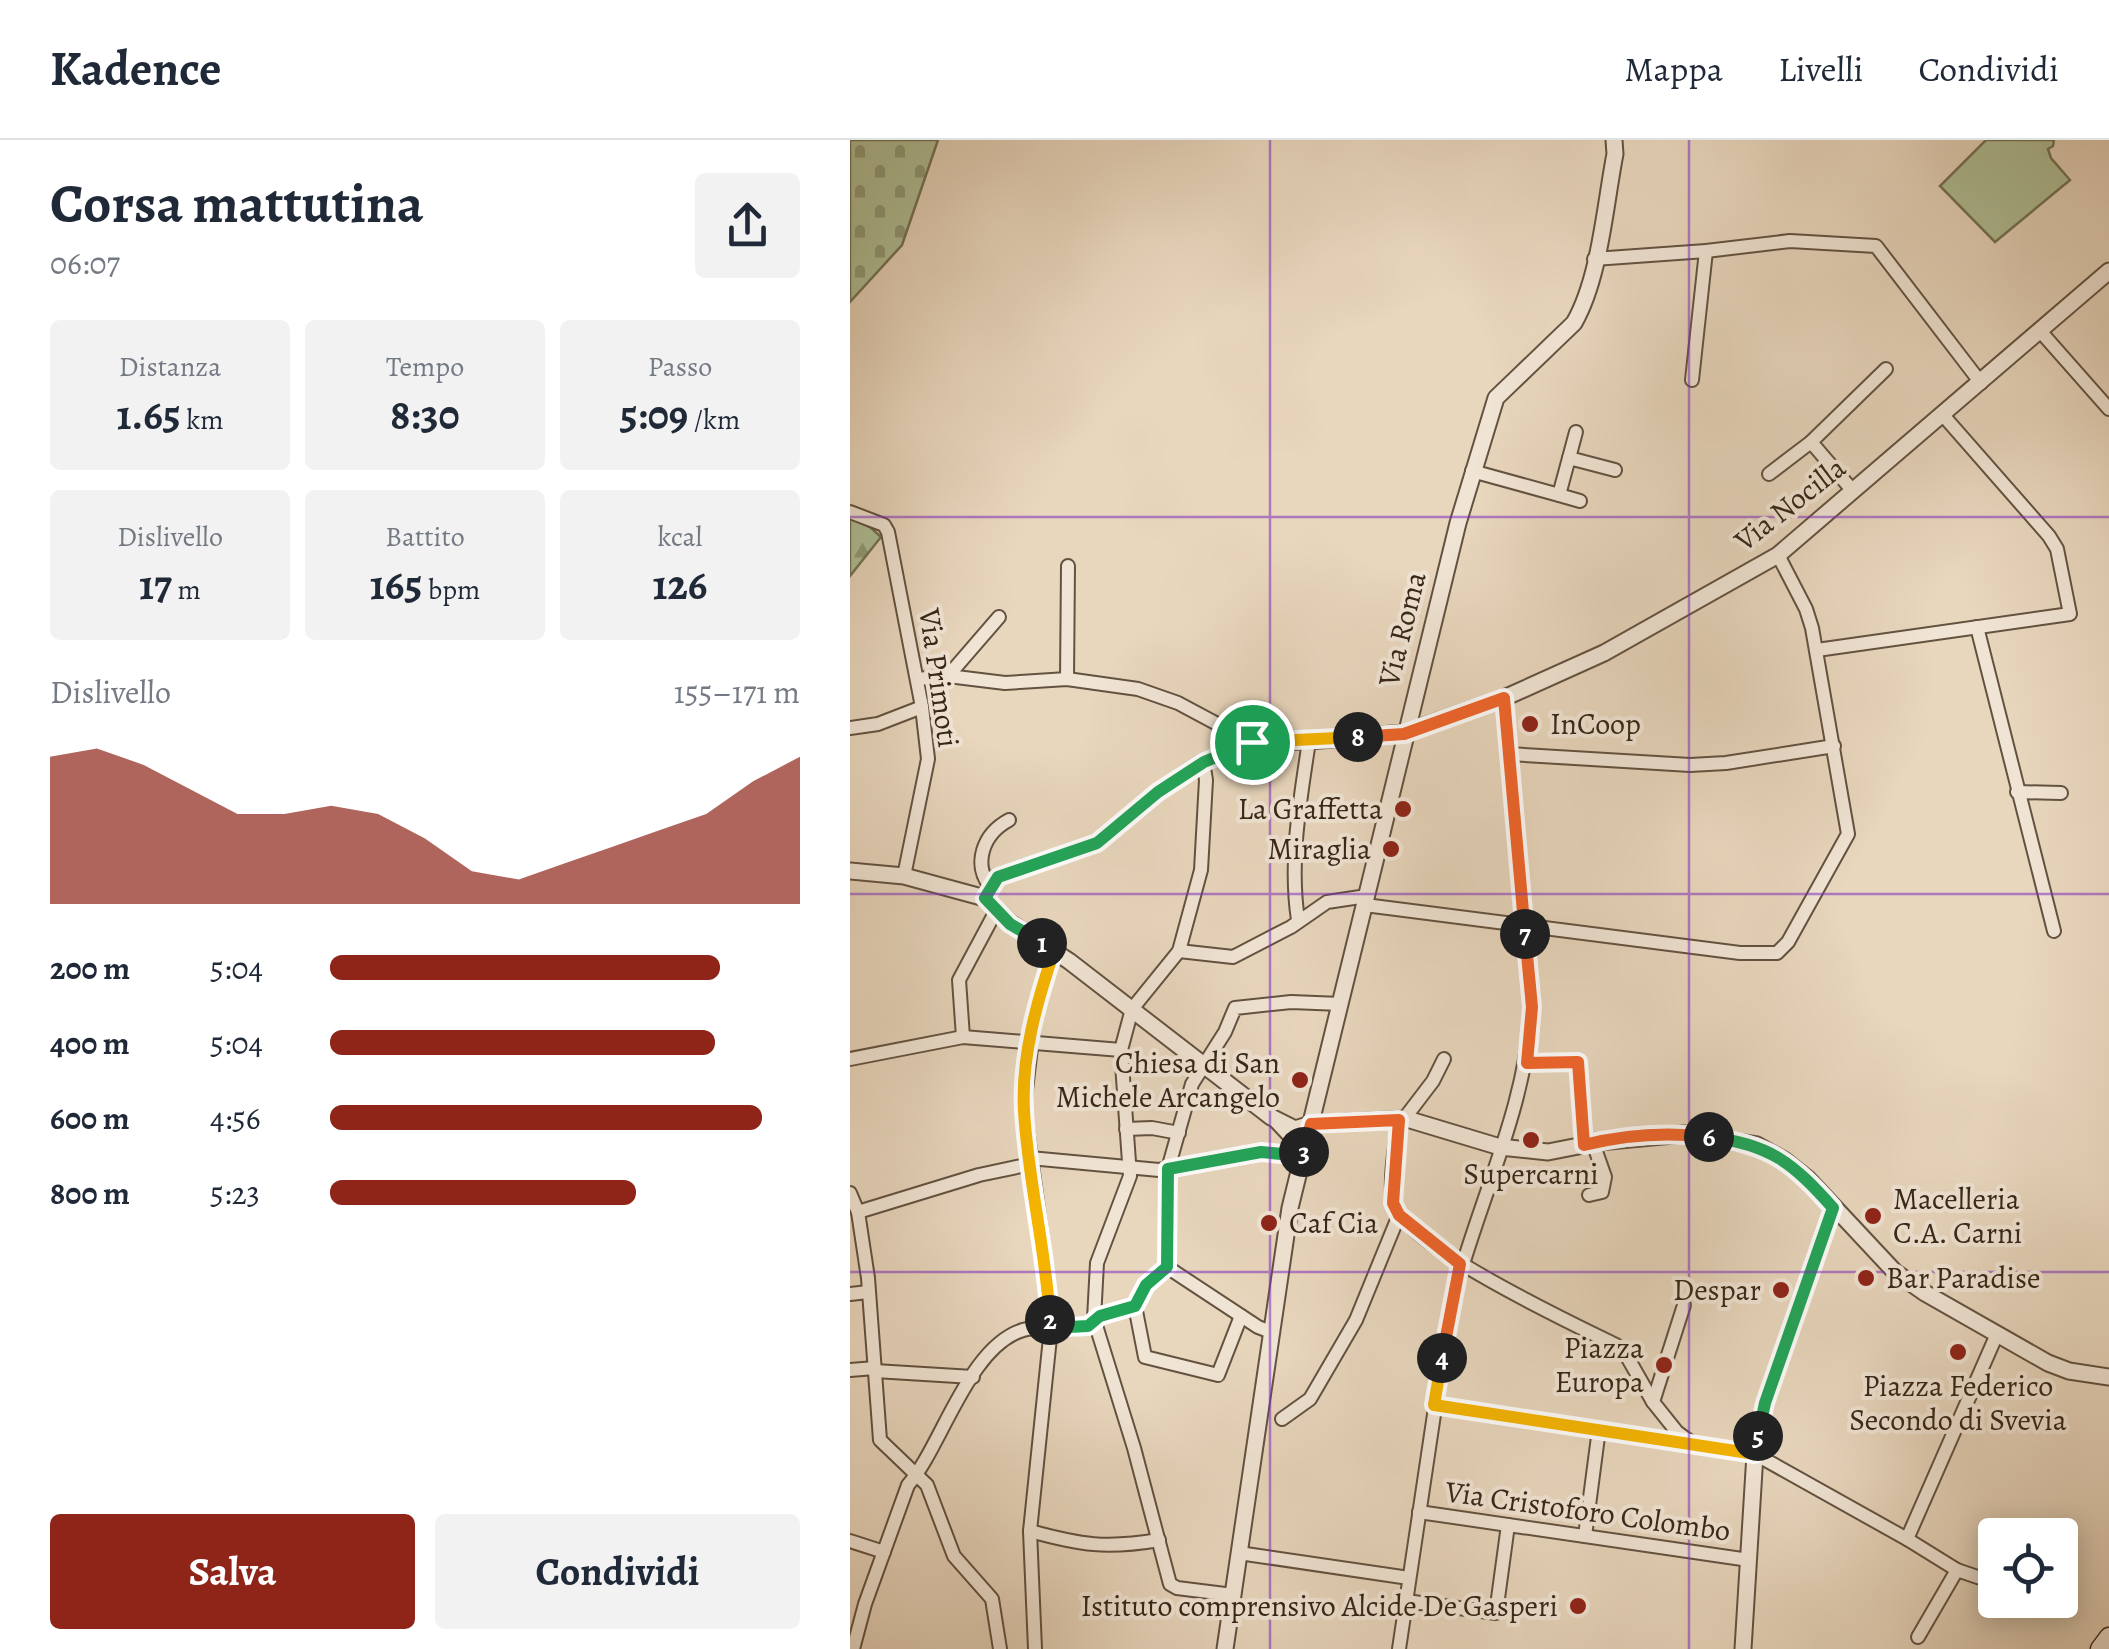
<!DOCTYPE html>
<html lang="it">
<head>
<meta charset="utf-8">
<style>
	body { margin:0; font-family:Alegreya,serif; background:#f2f2f3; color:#1f2937; height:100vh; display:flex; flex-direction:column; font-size:38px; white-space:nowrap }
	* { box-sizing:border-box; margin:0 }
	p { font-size:32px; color:#747a83 }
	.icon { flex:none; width:55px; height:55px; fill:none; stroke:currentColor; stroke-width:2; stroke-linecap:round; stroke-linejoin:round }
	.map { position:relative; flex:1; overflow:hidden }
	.side { display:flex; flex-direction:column; background:#fff; width:850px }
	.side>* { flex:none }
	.controls { position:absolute; left:1128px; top:1378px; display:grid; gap:20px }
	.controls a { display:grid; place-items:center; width:100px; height:100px; border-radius:10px; background:#fff; box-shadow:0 5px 25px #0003; font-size:50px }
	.pin { position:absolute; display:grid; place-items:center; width:85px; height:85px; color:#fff; margin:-42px; border:5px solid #fff; border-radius:50%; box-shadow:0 2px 10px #0007 }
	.km { position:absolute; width:50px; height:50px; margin:-25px; border-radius:50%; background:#222; color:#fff; font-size:28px; line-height:50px; text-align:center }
	.round { display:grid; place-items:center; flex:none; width:105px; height:105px; border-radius:10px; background:#f2f2f3 }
	.summary { display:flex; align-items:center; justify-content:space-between; height:170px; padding:0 50px }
	h1 { font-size:55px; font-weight:700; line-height:75px }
	.stats { display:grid; grid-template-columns:repeat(3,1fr); gap:15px; height:170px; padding:10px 50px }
	.stats div { display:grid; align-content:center; border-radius:10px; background:#f2f2f3; text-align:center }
	.stats b { font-size:42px; font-weight:700 }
	.stats small { font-size:28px; font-weight:400 }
	.stats p { font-size:28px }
	.chart { height:280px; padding:20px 50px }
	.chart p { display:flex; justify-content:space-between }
	.chart svg { width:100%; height:180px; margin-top:10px; fill:#8f2418; opacity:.7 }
	.cta { display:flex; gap:20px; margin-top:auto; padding:20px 50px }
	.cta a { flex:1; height:115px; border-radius:10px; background:#8f2418; color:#fff; font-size:40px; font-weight:700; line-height:115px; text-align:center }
	.cta a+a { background:#f2f2f3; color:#1f2937 }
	ul { padding:0 50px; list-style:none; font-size:32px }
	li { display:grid; grid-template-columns:160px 120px 1fr; align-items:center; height:75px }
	li i { height:25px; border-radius:12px; background:#8f2418 }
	header { display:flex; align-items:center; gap:60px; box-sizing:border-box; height:140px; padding:0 50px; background:#fff; border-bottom:2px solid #e0e1e3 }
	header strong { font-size:48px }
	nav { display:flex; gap:55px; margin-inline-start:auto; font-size:35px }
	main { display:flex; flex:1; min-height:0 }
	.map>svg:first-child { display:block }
	.green { fill:#afbf96; stroke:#737256; stroke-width:2.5 }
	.forest { fill:url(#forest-firs); stroke:#737256; stroke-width:2.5 }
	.cemetery { fill:url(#cemetery-stones); stroke:#737256; stroke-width:2.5 }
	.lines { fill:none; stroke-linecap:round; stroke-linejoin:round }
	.minor-casing { stroke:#635240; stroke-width:16 }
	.tertiary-casing { stroke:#635240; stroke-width:19 }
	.secondary-casing { stroke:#372617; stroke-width:21 }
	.minor { stroke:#f0e4d4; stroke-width:12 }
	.tertiary { stroke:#f0e4d4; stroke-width:15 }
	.secondary { stroke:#f0e4d4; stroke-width:18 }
	.split-1-casing { stroke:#fff; stroke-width:20 }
	.split-2-casing { stroke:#fff; stroke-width:20 }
	.split-3-casing { stroke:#fff; stroke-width:20 }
	.split-4-casing { stroke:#fff; stroke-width:20 }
	.split-5-casing { stroke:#fff; stroke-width:20 }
	.split-6-casing { stroke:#fff; stroke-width:20 }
	.split-7-casing { stroke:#fff; stroke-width:20 }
	.split-8-casing { stroke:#fff; stroke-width:20 }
	.split-9-casing { stroke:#fff; stroke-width:20 }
	.split-1 { stroke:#22a559; stroke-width:12 }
	.split-2 { stroke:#f5b400; stroke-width:12 }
	.split-3 { stroke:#22a559; stroke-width:12 }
	.split-4 { stroke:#f0652b; stroke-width:12 }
	.split-5 { stroke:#f5b400; stroke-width:12 }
	.split-6 { stroke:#22a559; stroke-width:12 }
	.split-7 { stroke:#f0652b; stroke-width:12 }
	.split-8 { stroke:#f0652b; stroke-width:12 }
	.split-9 { stroke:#f5b400; stroke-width:12 }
	.grid { fill:none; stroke:#7b2cbf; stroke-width:2.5; stroke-opacity:0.55 }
	.poi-dot { fill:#8f2418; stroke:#f0e4d4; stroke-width:4 }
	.labels { text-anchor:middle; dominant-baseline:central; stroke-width:8; stroke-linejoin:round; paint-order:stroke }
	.street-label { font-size:30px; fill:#372617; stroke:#f0e4d4 }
	.poi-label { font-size:30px; fill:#372617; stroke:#f0e4d4; text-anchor:end }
</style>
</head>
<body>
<header>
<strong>Kadence</strong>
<nav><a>Mappa</a><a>Livelli</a><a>Condividi</a></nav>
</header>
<main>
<section class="side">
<div class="summary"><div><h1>Corsa mattutina</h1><p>06:07</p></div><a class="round"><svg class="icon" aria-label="share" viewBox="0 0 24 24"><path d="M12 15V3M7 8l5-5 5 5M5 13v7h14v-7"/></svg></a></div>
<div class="stats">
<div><p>Distanza</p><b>1.65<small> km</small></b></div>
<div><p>Tempo</p><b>8:30</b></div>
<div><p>Passo</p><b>5:09<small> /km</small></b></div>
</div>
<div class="stats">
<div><p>Dislivello</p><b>17<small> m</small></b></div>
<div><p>Battito</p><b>165<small> bpm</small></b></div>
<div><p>kcal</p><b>126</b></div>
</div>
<div class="chart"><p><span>Dislivello</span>155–171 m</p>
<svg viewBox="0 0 160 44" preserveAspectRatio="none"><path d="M0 44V8L10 6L20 10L30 16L40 22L50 22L60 20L70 22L80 28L90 36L100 38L110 34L120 30L130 26L140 22L150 14L160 8V44z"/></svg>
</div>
<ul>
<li><b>200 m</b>5:04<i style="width:83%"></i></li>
<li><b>400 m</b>5:04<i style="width:82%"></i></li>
<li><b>600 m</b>4:56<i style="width:92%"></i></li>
<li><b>800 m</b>5:23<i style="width:65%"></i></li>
</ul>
<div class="cta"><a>Salva</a><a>Condividi</a></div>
</section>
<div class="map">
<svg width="1259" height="1509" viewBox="0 0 1259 1509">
	<defs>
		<pattern id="forest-firs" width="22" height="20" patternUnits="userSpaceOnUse" patternTransform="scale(2.5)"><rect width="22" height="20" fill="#afbf96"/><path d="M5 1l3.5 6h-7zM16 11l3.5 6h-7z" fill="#8f9b79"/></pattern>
		<pattern id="cemetery-stones" width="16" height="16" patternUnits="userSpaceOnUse" patternTransform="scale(2.5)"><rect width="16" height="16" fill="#afbf96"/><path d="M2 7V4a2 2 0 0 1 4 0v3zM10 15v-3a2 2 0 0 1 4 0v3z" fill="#8f9b79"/></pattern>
	</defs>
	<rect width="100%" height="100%" fill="#e8d6bd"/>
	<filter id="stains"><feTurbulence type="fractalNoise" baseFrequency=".002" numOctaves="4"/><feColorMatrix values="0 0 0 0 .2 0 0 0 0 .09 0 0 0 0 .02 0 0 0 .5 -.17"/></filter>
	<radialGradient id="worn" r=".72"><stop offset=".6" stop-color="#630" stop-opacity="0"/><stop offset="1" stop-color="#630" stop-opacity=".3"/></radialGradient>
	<path class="green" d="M1136,0H1204L1203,6L1198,9L1201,18L1220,40L1145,102L1090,46Z"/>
	<path class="forest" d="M0,378L20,387L31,397L0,436Z"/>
	<path class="cemetery" d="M0,0H88L52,105L0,162Z"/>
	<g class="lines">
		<defs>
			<g id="minor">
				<path d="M744,119L856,111L940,101L1026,106L1131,243"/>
				<path d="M1191,192L1259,269"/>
				<path d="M842,240L856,111"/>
				<path d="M719,318L726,292"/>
				<path d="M622,331L709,355L719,318L765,330"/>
				<path d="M919,334L961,302"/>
				<path d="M1003,351L961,302L1036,229"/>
				<path d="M709,355L730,361"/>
				<path d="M0,372L34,385L38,392L72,567L78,619L54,736"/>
				<path d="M1127,487L1204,791"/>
				<path d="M967,510L1220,474L1207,409L1199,396L1092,274"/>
				<path d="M98,536L149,477"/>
				<path d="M67,539L98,536L155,543L217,539L288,549L328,563L401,602"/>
				<path d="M217,539L218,426"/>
				<path d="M0,588L28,584L72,567"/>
				<path d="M659,614L840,625L876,623L984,606"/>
				<path d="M353,622L356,640L351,730L329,811L282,869L271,910L280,1036L247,1123L244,1179L284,1308L320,1444L327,1448L383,1455"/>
				<path d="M1167,652L1211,653"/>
				<path d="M141,748C122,724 133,694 159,680"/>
				<path d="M515,765L890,813H927L938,802L998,694L962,488L956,469L928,415"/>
				<path d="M448,780C439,720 450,662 459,601"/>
				<path d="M329,811L383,817L441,787L477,762L517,756"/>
				<path d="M113,897L109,840L147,769"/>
				<path d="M0,919L113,897L271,910"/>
				<path d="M677,923L728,922L734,1005"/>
				<path d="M554,979L583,941L594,919"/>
				<path d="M549,980C546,1001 538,1045 544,1065C557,1106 723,1184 766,1205L775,1213L803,1262"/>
				<path d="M426,982L442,999L444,1007L439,1013"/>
				<path d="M276,989L302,988L329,993"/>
				<path d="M180,1018L309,1030L411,1012L453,1017"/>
				<path d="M0,1053L8,1072L18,1138L30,1300L77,1345L104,1416L142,1459L150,1509"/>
				<path d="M739,1055L752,1052L755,1037L743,1003"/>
				<path d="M8,1072L129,1035L181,1024"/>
				<path d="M317,1127L408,1187L421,1192"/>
				<path d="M0,1154L18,1152"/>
				<path d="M834,1165L803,1262L827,1292L842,1303"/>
				<path d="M285,1166L295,1217L368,1235L391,1176"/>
				<path d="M0,1230L25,1228"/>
				<path d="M25,1231L123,1237"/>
				<path d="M584,1265L905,1314L1057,1399L1147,1194"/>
				<path d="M432,1279L460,1259L506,1180L549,1075"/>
				<path d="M569,1372L899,1420"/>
				<path d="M180,1391C231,1405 256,1409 309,1400"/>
				<path d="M735,1396L749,1289"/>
				<path d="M1057,1399L1107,1430L1145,1443"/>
				<path d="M0,1401L34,1412"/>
				<path d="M389,1413L559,1438"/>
				<path d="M556,1461L646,1473L658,1385"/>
				<path d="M1068,1497L1107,1430"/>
				<path d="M3,1509L15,1464L58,1345C92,1306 118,1207 173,1190C192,1184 216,1193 235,1186C238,1185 245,1179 247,1177C258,1171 273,1170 285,1166L297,1145L317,1127L318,1029L342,944L375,892L385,868L441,862L491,864"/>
				<path d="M185,1509L180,1391L201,1188L197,1134L174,967L186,865L204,811"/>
				<path d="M549,1509L599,1174C623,1072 677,971 681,867L654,558"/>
			</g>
			<g id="tertiary">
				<path d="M0,731L54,736L135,758L160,783L219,821L421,977L445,989L461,984L557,979L650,1007L698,1012L749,1002L834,994L907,1005L934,1020L958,1039L1045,1132L1075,1153L1198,1223L1219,1231L1259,1237"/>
				<path d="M135,758L147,737L247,703L308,652L353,622L401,602L459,601L554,593L654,558L754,513L928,415L1259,131"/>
				<path d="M375,1509L440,1068L608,383L646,258L724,183C750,138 755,65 765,14L764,0"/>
				<path d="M893,1509L905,1314L915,1263L983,1067"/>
			</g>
			<path id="secondary" d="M1250,1509L1259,1497"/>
		</defs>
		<use href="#minor" class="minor-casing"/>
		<use href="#tertiary" class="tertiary-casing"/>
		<use href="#secondary" class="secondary-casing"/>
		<use href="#minor" class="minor"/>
		<use href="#tertiary" class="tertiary"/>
		<use href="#secondary" class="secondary"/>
	</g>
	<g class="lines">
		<defs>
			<path id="split-1" d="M192,803L160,784L135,758L148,737L247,703L308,652L354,622L402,602"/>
			<path id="split-2" d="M192,803L204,811C187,861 171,917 174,971C178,1041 196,1110 200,1180"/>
			<path id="split-3" d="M200,1180L201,1188L238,1186L250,1176L285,1166L296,1145L317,1127L318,1029L411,1012L452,1016L454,1012"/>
			<path id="split-4" d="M454,1012L461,984L549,980L543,1063L549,1075L610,1124L592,1218"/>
			<path id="split-5" d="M592,1218L584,1265L905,1314L908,1296"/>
			<path id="split-6" d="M859,997C920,1004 943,1023 983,1068L915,1263L908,1296"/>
			<path id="split-7" d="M675,794L682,867L677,923L728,922L734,1005C774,995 818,992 859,997"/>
			<path id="split-8" d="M508,597L554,594L654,558L675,794"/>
			<path id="split-9" d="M402,602L508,597"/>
		</defs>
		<use href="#split-1" class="split-1-casing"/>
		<use href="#split-2" class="split-2-casing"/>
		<use href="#split-3" class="split-3-casing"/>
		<use href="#split-4" class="split-4-casing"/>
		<use href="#split-5" class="split-5-casing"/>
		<use href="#split-6" class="split-6-casing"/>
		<use href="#split-7" class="split-7-casing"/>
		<use href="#split-8" class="split-8-casing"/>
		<use href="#split-9" class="split-9-casing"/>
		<use href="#split-1" class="split-1"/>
		<use href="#split-2" class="split-2"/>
		<use href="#split-3" class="split-3"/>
		<use href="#split-4" class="split-4"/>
		<use href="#split-5" class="split-5"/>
		<use href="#split-6" class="split-6"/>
		<use href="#split-7" class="split-7"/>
		<use href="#split-8" class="split-8"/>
		<use href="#split-9" class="split-9"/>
	</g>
	<path class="grid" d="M420,0V1509M839,0V1509M0,377H1259M0,754H1259M0,1132H1259"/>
	<g class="poi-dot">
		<circle cx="680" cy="584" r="10"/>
		<circle cx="553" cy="669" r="10"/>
		<circle cx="541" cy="709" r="10"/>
		<circle cx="450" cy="940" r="10"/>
		<circle cx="681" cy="1000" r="10"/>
		<circle cx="1023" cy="1076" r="10"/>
		<circle cx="419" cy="1083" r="10"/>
		<circle cx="1016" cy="1138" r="10"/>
		<circle cx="931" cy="1150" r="10"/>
		<circle cx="1108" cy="1212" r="10"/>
		<circle cx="814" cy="1225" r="10"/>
		<circle cx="728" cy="1466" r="10"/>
	</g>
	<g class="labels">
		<g class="street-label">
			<text transform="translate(940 364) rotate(-38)">Via Nocilla</text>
			<text transform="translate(552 489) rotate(-76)">Via Roma</text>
			<text transform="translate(89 538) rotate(82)">Via Primoti</text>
			<text transform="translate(738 1371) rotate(8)">Via Cristoforo Colombo</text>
		</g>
		<g class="poi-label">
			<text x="700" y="584" text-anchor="start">InCoop</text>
			<text x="533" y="669">La Graffetta</text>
			<text x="521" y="709">Miraglia</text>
			<text x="430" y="923">Chiesa di San<tspan x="430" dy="34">Michele Arcangelo</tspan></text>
			<text x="681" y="1034" text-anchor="middle">Supercarni</text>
			<text x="1043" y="1059" text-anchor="start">Macelleria<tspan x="1043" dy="34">C.A. Carni</tspan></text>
			<text x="439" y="1083" text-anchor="start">Caf Cia</text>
			<text x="1036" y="1138" text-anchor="start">Bar Paradise</text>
			<text x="911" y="1150">Despar</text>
			<text x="794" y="1208">Piazza<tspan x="794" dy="34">Europa</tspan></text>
			<text x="1108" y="1246" text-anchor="middle">Piazza Federico<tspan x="1108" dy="34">Secondo di Svevia</tspan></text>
			<text x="708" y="1466">Istituto comprensivo Alcide De Gasperi</text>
		</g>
	</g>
	<rect width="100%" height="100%" filter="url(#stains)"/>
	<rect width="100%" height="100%" fill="url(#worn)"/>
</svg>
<div class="controls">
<a><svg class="icon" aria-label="locate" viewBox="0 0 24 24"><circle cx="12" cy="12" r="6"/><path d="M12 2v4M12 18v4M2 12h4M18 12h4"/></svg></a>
</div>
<div class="pin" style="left:402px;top:602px;background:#1e9e55"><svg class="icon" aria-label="arrive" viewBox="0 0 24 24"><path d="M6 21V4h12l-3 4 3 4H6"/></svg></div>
<b class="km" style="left:192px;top:803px">1</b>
<b class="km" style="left:200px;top:1180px">2</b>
<b class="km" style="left:454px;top:1012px">3</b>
<b class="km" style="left:592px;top:1218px">4</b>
<b class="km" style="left:908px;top:1296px">5</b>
<b class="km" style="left:859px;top:997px">6</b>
<b class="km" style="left:675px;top:794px">7</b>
<b class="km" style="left:508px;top:597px">8</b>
</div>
</main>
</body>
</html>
